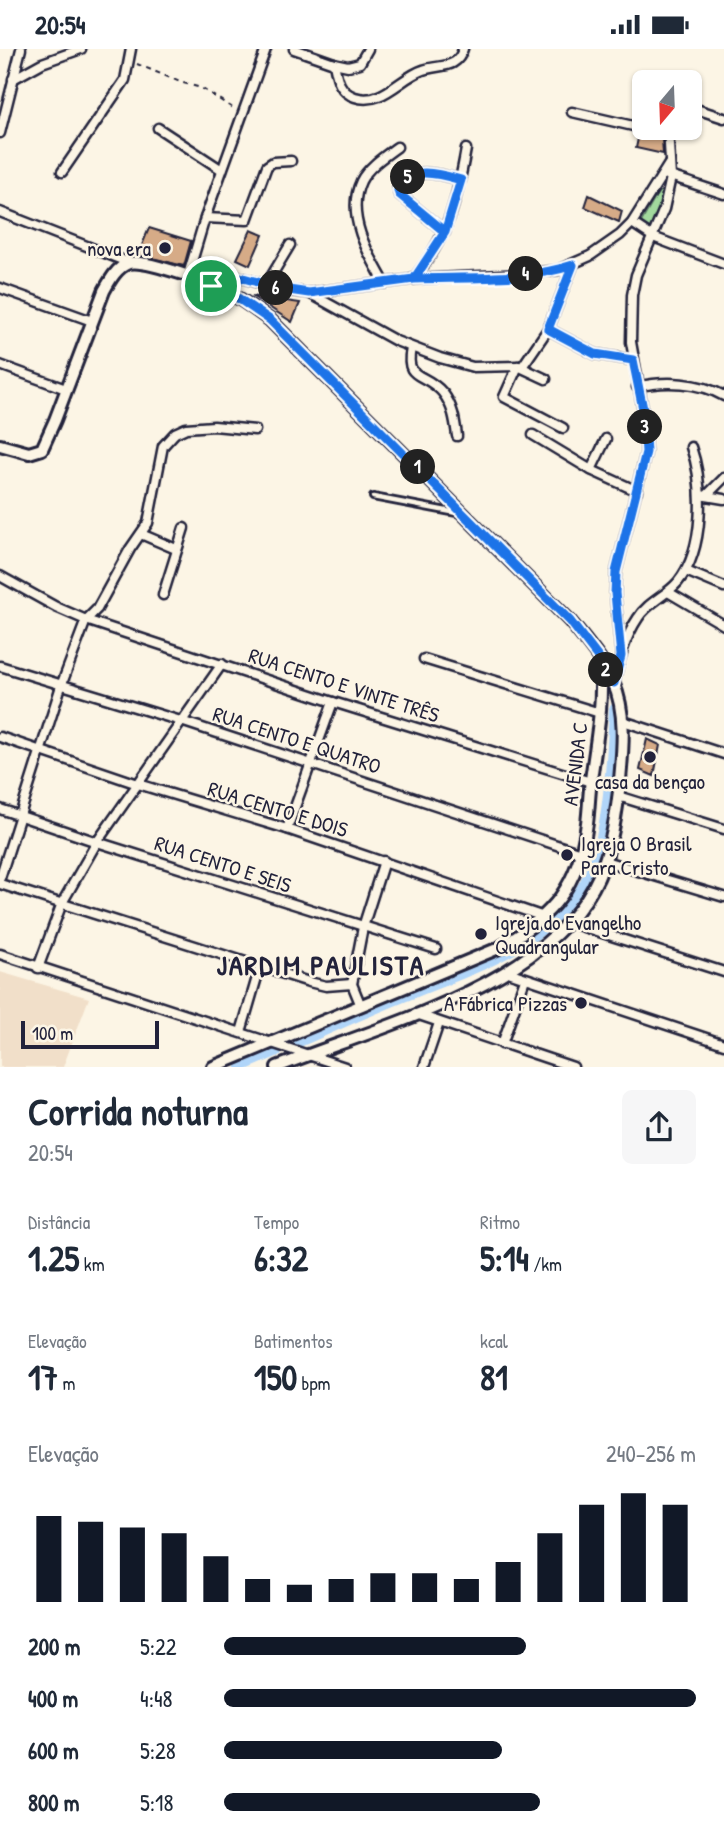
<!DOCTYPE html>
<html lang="pt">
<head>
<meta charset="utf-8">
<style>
	body { margin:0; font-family:"Patrick Hand",sans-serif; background:#f6f6f7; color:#1f2937; height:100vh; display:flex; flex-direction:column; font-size:26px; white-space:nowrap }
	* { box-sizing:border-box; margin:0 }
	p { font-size:23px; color:#747a83 }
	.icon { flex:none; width:38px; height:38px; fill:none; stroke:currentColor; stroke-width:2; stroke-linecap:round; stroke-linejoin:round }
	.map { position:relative; height:1018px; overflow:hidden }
	.panel { display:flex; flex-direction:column; background:#fff; flex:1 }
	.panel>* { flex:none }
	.needle { width:46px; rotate:199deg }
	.fabs { position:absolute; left:632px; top:21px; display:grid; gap:14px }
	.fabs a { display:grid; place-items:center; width:70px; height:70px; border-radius:10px; background:#fff; box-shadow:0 2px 5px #0004; font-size:35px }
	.scale { position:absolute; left:21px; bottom:18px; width:138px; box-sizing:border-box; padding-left:7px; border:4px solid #22223b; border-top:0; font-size:19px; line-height:24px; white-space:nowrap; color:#22223b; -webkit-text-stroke:5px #fcf5e5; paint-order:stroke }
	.pin { position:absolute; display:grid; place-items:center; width:60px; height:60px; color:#fff; margin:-30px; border:4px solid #fff; border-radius:50%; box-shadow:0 2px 7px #0007 }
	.km { position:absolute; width:35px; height:35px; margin:-18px; border-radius:50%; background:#222; color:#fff; font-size:19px; line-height:35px; text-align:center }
	.round { display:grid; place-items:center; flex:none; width:74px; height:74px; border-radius:10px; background:#f6f6f7 }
	.summary { display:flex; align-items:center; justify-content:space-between; height:119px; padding:0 28px }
	h1 { font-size:38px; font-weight:700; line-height:52px }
	.metrics { display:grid; grid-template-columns:repeat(3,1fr); gap:10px; height:119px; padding:7px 28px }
	.metrics div { display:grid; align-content:center }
	.metrics b { font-size:35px; font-weight:700 }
	.metrics small { font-size:19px; font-weight:400 }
	.metrics p { font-size:19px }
	.chart { height:196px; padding:14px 28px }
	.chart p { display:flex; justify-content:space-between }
	.chart svg { width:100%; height:126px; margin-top:7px; stroke:#111827; stroke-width:6 }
	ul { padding:0 28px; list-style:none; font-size:23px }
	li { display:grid; grid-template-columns:112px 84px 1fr; align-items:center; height:52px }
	li i { height:18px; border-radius:9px; background:#111827 }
	.status { display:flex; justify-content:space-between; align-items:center; height:49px; padding:0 35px; background:#fff; direction:ltr }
	.status svg { height:19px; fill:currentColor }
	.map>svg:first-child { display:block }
	.built { fill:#f1dfc9 }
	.green { fill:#a2d99d; stroke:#627e6c; stroke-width:2 }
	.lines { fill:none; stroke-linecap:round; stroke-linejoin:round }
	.canal { stroke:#b0d5f9; stroke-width:10 }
	.building { fill:#d6ab87; stroke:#22223b; stroke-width:2 }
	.service-casing { stroke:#22223b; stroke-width:10 }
	.minor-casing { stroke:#22223b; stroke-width:13 }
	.secondary-casing { stroke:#22223b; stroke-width:16 }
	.path { stroke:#22223b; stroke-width:2; stroke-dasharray:5 5; stroke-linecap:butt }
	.service { stroke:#fcf5e5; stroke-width:4.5 }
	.minor { stroke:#fcf5e5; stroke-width:8 }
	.secondary { stroke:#fcf5e5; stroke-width:10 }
	.route-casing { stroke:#fff; stroke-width:14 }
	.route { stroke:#1a73e8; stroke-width:9 }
	.poi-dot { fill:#22223b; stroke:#fcf5e5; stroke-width:2.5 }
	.labels { text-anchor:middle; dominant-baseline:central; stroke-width:5; stroke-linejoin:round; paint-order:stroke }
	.poi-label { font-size:21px; fill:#22223b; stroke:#fcf5e5; text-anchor:end }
	.street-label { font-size:21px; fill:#22223b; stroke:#fcf5e5 }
	.district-label { font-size:28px; font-weight:bold; letter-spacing:2px; fill:#22223b; stroke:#fcf5e5 }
</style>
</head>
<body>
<div class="status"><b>20:54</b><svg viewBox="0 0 49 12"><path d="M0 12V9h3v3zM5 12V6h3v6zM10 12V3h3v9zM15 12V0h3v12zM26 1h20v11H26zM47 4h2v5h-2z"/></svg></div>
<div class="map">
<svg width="724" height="1018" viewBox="0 0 724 1018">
	<rect width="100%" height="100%" fill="#fcf5e5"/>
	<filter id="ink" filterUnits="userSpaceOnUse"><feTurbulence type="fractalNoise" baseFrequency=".0143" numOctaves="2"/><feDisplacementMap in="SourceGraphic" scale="14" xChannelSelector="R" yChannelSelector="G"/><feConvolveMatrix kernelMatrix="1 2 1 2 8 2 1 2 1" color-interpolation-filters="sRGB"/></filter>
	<g filter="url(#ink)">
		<path class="built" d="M0,923L89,949L63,1018H0Z"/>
		<path class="green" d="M659,142L664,144L652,182L640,175Z"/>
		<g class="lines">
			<g class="canal">
				<path d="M299,993C338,976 377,958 416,943C476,919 542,897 580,841C610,797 611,711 614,660"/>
				<path d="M241,1018L278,1002"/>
			</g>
		</g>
		<g class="building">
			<path d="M639,85L662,90L663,105L636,99Z"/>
			<path d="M589,146L622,162L619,173L585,158Z"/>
			<path d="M149,179L191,192L184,217L138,206Z"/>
			<path d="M251,181L263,186L250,216L237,210Z"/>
			<path d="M252,247L300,254L292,273Z"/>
			<path d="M647,690L660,696L654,727L640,721Z"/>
		</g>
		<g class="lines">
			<defs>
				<path id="service" d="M373,448L457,464"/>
				<g id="minor">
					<path d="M294,0L334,14L348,17L360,14L368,0"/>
					<path d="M334,14C337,29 339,43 355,48C382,57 401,28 423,21C440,15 457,21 463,0"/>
					<path d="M13,30L42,14L81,0"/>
					<path d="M690,58L724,69"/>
					<path d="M572,63L668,85"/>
					<path d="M158,79L222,121"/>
					<path d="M0,84L21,0"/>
					<path d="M62,123L125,31L131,0"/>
					<path d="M667,126L724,145"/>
					<path d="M0,163L130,214"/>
					<path d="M205,169L247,171L267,117L273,113L291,112"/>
					<path d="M632,174L653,188L724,215"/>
					<path d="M445,183L399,145L398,138C412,116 440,125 461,131"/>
					<path d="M188,226L205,169L266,0"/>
					<path d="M414,230C449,184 456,156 466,100"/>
					<path d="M385,234C368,205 345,166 361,132C368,118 385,107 397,98"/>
					<path d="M266,236L290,196"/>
					<path d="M211,237L233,226L282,241L309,244L414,230L526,225L558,221L590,207L620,186L632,174L669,115"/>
					<path d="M0,239L92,272"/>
					<path d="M309,244L396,292L440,309L473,318L518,317L546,330"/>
					<path d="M548,280L595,305L633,311"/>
					<path d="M411,299C404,333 425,322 443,344C453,357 455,371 457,387"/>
					<path d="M0,316L66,340"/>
					<path d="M518,317L504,348L563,379"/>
					<path d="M522,318L548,280L573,216"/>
					<path d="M637,338C665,331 699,333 724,347"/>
					<path d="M533,386L591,421L637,442"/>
					<path d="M591,421L606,390"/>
					<path d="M700,446L706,447L724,429"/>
					<path d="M706,447L724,450"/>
					<path d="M141,485L176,500"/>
					<path d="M686,522L724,538"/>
					<path d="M0,527L56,558L86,571L333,653L591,733"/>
					<path d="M668,543L724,576"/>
					<path d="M163,546L184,479"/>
					<path d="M621,607L615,544L616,523L646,403L643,361L631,293L632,246L636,226L664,160L671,128L668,79"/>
					<path d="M424,610L600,664"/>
					<path d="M0,617L184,673L581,804"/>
					<path d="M614,634C619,612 625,588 638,569C648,553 666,547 678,533C705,500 704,435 691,398"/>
					<path d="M623,672L724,705"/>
					<path d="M0,688L138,735L287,780L544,868"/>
					<path d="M618,747L724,780"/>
					<path d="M0,760L97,793L436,900"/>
					<path d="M287,780L333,653"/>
					<path d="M605,812L724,848"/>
					<path d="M0,829L61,637L86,571L97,560L130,500L148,474L163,397L175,384L186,379L214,377L255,381"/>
					<path d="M0,835L309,933L326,937L352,935"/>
					<path d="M568,873L724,923"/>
					<path d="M0,905L345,1018"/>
					<path d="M38,919L62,854L97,793L222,615"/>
					<path d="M508,923L724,995"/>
					<path d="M361,957L352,935L363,878L384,812"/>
					<path d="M416,965L573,1018"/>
					<path d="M241,983L260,918"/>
					<path d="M502,995L525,930"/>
					<path d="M424,1018L439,974"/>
				</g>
				<g id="secondary">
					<path d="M0,396L29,404L42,400L55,371L104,242C110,231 117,218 129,214C146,210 218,236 233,246C246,253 258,263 270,271L570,572C585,591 602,610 613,633C628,666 622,707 619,742C615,775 609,810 593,839C539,938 377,978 277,1018"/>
					<path d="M213,1018L499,899C553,867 579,837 587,774C589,759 589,745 591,731C596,692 604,654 600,614"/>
				</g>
			</defs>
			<use href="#service" class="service-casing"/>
			<use href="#minor" class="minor-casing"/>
			<use href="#secondary" class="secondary-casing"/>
			<path class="path" d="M137,15L180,33L201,39L236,61"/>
			<use href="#service" class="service"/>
			<use href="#minor" class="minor"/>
			<use href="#secondary" class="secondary"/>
		</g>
	</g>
	<g class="lines" filter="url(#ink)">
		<defs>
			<path id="route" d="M211,237L232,245L270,271L570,572L600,611L614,634L621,607L615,544L616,523L646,403L643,360L633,311L595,305L548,280L573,216C526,232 464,228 414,230L445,183L461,131C440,125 408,115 398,141L399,145L445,183L414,230L309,244L282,240L233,226L211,237"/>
		</defs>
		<use href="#route" class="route-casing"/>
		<use href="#route" class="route"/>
	</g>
	<g class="poi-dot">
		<circle cx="165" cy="199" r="7"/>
		<circle cx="650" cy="708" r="7"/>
		<circle cx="567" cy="806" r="7"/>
		<circle cx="481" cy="885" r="7"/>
		<circle cx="581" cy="954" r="7"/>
	</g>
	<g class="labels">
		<g class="poi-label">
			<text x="151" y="199">nova era</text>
			<text x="650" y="732" text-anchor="middle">casa da bençao</text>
			<text x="581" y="794" text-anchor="start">Igreja O Brasil<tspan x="581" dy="24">Para Cristo</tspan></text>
			<text x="495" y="873" text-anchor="start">Igreja do Evangelho<tspan x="495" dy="24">Quadrangular</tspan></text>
			<text x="567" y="954">A Fábrica Pizzas</text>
		</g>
		<g class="street-label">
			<text transform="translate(344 636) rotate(18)">RUA CENTO E VINTE TRÊS</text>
			<text transform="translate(297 691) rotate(18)">RUA CENTO E QUATRO</text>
			<text transform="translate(575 715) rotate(-83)">AVENIDA C</text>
			<text transform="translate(278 760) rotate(17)">RUA CENTO E DOIS</text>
			<text transform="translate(223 815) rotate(18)">RUA CENTO E SEIS</text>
		</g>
		<g class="district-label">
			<text x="321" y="916">JARDIM PAULISTA</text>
		</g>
	</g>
</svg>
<div class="fabs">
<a><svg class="needle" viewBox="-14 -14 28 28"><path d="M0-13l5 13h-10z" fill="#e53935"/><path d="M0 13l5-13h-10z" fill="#747a83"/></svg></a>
</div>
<div class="scale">100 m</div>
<div class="pin" style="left:211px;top:237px;background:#1e9e55"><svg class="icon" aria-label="arrive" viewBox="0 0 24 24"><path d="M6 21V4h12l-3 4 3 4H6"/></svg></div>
<b class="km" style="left:418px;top:418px">1</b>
<b class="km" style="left:606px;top:621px">2</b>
<b class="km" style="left:645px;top:378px">3</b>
<b class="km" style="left:526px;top:225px">4</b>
<b class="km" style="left:408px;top:128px">5</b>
<b class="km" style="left:276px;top:239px">6</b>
</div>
<section class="panel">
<div class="summary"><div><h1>Corrida noturna</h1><p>20:54</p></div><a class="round"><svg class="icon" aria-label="share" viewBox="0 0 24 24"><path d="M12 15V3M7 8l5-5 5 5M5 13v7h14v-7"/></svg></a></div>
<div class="metrics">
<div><p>Distância</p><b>1.25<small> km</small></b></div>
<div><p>Tempo</p><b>6:32</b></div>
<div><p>Ritmo</p><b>5:14<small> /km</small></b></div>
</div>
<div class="metrics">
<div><p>Elevação</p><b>17<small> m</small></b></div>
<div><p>Batimentos</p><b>150<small> bpm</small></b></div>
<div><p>kcal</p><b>81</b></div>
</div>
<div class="chart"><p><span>Elevação</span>240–256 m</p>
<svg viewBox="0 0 160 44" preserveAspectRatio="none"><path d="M5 44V14M15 44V16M25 44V18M35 44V20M45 44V28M55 44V36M65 44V38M75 44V36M85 44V34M95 44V34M105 44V36M115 44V30M125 44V20M135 44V10M145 44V6M155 44V10"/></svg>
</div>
<ul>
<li><b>200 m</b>5:22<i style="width:64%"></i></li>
<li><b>400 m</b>4:48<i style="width:100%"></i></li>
<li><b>600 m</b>5:28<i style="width:59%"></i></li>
<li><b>800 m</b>5:18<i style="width:67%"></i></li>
</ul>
</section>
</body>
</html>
